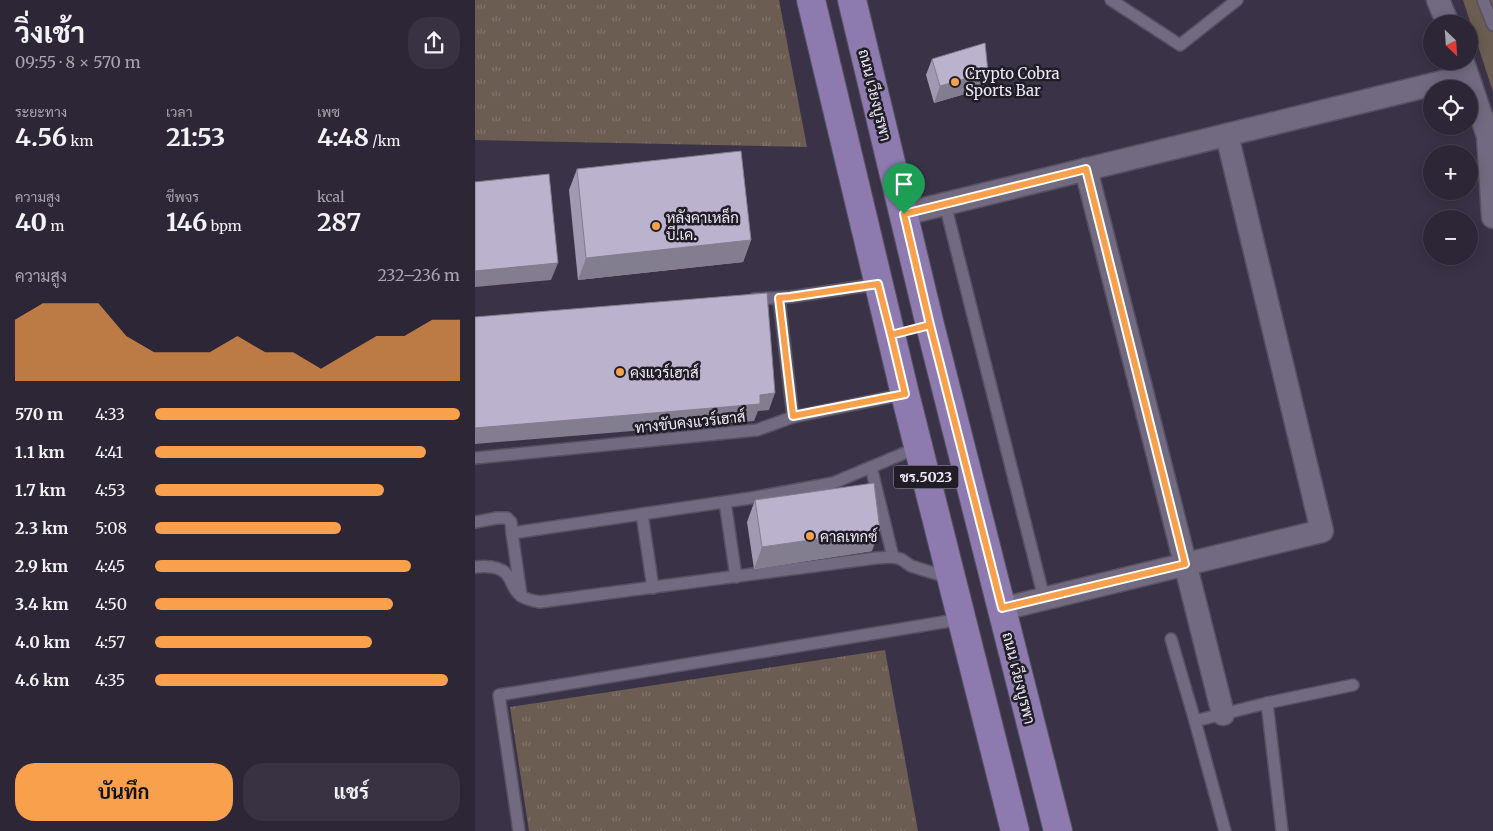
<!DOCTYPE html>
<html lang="th">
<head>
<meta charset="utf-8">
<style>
	body { margin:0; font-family:Merriweather,Sarabun,serif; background:#383242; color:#f1f3f6; height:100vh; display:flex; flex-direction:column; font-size:19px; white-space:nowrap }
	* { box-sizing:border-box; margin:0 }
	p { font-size:16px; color:#a6a5ad }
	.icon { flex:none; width:28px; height:28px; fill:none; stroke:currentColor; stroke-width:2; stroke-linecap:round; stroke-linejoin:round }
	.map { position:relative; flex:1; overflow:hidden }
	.panel { display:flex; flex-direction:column; background:#2c2636; width:475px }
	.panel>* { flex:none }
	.needle { width:32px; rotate:155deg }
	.buttons { position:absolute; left:948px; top:15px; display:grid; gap:10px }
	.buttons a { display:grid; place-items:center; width:55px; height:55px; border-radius:50%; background:#2c2636; box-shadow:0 2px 12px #0003,0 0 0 1px #484351; font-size:25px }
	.pin { position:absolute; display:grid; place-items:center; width:42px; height:42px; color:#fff; margin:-51px -21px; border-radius:50% 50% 50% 0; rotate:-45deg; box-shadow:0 0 5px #0007 }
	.pin .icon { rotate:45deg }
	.round { display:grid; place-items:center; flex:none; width:52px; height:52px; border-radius:20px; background:#383242 }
	.summary { display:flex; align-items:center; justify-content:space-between; height:85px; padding:0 15px }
	h1 { font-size:28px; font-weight:700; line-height:38px }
	.figures { display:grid; grid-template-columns:repeat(3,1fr); gap:8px; height:85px; padding:5px 15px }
	.figures div { display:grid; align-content:center }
	.figures b { font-size:25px; font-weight:700 }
	.figures small { font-size:14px; font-weight:400 }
	.figures p { font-size:14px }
	.chart { height:140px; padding:10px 15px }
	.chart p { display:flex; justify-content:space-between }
	.chart svg { width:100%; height:90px; margin-top:5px; fill:#f9a04c; opacity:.7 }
	.cta { display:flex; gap:10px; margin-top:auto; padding:10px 15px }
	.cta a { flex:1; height:58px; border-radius:20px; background:#f9a04c; color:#111; font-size:20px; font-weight:700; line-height:58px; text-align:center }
	.cta a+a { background:#383242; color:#f1f3f6 }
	ul { padding:0 15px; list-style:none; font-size:16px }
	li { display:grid; grid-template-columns:80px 60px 1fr; align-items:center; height:38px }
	li i { height:12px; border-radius:6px; background:#f9a04c }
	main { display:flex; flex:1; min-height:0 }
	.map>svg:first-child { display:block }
	.grass { fill:url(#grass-tufts) }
	.garden { fill:#6b5d52 }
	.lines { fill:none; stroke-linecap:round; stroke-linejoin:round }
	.service-casing { stroke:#565162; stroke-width:14 }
	.minor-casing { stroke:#565162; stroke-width:25 }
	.primary-casing { stroke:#565162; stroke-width:30 }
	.service { stroke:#716a81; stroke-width:11 }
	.minor { stroke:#716a81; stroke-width:22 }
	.primary { stroke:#8d7baf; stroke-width:28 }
	.wall { fill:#a199b1 }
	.shaded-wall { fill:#837d90 }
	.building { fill:#bbb2ce; stroke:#837d90 }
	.route-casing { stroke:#fff; stroke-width:10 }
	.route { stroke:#f9a04c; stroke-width:6 }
	.poi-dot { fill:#f9a04c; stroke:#201d26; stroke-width:2 }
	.labels { text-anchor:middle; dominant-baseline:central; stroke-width:5; stroke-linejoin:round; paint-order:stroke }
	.shield { fill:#201d26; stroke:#b0acb8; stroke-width:1 }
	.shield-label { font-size:14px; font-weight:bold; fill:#ede9f7 }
	.poi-label { font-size:15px; fill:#ede9f7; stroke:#201d26; text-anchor:start }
	.street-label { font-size:15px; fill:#ede9f7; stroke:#201d26 }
</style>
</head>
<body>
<main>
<section class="panel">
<div class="summary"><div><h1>วิ่งเช้า</h1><p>09:55 · 8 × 570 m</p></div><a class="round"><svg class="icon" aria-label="share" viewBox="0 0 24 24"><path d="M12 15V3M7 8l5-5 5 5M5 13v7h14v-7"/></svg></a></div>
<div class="figures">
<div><p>ระยะทาง</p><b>4.56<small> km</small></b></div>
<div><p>เวลา</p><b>21:53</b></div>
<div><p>เพซ</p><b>4:48<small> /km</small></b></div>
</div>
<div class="figures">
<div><p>ความสูง</p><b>40<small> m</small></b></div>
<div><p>ชีพจร</p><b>146<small> bpm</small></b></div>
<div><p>kcal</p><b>287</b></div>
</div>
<div class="chart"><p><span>ความสูง</span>232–236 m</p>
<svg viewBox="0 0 160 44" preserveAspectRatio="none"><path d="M0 44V14L10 6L20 6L30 6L40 22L50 30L60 30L70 30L80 22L90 30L100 30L110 38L120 30L130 22L140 22L150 14L160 14V44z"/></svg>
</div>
<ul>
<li><b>570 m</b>4:33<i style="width:100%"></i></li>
<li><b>1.1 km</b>4:41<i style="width:89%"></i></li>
<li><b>1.7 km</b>4:53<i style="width:75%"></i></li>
<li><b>2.3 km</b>5:08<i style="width:61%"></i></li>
<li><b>2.9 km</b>4:45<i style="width:84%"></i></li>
<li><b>3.4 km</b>4:50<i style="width:78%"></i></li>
<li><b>4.0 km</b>4:57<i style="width:71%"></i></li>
<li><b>4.6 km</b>4:35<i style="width:96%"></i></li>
</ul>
<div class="cta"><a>บันทึก</a><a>แชร์</a></div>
</section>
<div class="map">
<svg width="1018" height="831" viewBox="0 0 1018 831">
	<defs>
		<pattern id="grass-tufts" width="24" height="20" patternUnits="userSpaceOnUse" patternTransform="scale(1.25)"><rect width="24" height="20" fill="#6b5d52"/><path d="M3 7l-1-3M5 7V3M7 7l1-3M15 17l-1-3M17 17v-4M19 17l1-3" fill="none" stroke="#80746c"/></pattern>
	</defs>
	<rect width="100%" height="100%" fill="#3a3348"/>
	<g class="grass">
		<path d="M0,0H304L332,147L0,140Z"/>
		<path d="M410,650L443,831H54L35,707Z"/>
	</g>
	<path class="garden" d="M988,0H1018V92Z"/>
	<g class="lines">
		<defs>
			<g id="service">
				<path d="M636,0L705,45L762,0"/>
				<path d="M1008,0L1018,25"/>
				<path d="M470,204L569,598"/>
				<path d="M304,298L318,417"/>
				<path d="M279,299L315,297L403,284"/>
				<path d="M0,458L282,430L318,417L430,394"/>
				<path d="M396,467L418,557"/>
				<path d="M250,502L261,577"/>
				<path d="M167,514L178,588"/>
				<path d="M0,522L22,518H32L36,522L37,533L276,498L358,483L444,447"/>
				<path d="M37,533L46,595"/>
				<path d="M0,567C10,566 27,566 33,576C38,583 38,590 46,596C51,599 58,601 65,602L401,558L418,557L426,559L436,566L475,578"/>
				<path d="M696,639L720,721"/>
				<path d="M44,831L24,695L487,619"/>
				<path d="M750,831L720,721L792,703"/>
				<path d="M807,831L792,703L878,685"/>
			</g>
			<g id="minor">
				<path d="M963,0L973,24"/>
				<path d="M988,62L1013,136L1018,217"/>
				<path d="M611,169L748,714"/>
				<path d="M429,214L992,76"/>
				<path d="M527,609L847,531L752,135"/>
			</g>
			<g id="primary">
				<path d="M336,0L430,394L540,831"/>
				<path d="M377,0L455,325L583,831"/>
			</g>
		</defs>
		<use href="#service" class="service-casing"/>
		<use href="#minor" class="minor-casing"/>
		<use href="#primary" class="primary-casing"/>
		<use href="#service" class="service"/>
		<use href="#minor" class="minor"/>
		<use href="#primary" class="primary"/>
	</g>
	<g class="wall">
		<path d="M457,59L513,72L507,89L459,103L451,75Z"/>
		<path d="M102,169L276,240L268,262L103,280L94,190Z"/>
		<path d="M280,500L397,551L279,569L272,522Z"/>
	</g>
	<g class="shaded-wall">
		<path d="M513,72L507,89L459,103L465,86Z"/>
		<path d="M276,240L268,262L103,280L111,258Z"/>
		<path d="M83,263L76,280L0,287V271Z"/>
		<path d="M300,393L294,410L283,411L279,421L0,444V428Z"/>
		<path d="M405,530L397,551L279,569L287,547Z"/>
	</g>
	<g class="building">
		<path d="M510,43L513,72L465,86L457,59Z"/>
		<path d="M266,151L276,240L111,258L102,169Z"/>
		<path d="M74,174L83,263L0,271V182Z"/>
		<path d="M292,293L300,393L285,395V404L0,428V317Z"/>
		<path d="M399,483L405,530L287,547L280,500Z"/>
	</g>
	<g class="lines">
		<defs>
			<path id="route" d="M429,214L455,325L416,335L403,284L315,297L304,298L318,416L430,394L416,335L455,325L527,608L710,564L611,169L429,214"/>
		</defs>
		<use href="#route" class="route-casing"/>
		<use href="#route" class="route"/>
	</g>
	<g class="poi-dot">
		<circle cx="480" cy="82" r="5"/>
		<circle cx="181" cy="226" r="5"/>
		<circle cx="145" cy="372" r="5"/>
		<circle cx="335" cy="536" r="5"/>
	</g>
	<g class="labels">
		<rect class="shield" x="418.5" y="465.5" width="65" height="23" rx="4"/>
		<g class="shield-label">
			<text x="451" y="477">ชร.5023</text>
		</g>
		<g class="poi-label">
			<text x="490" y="73">Crypto Cobra<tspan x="490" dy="17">Sports Bar</tspan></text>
			<text x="191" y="217">หลังคาเหล็ก<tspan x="191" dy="17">บี.เค.</tspan></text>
			<text x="155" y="372">คงแวร์เฮาส์</text>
			<text x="345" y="536">คาลเทกซ์</text>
		</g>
		<g class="street-label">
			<text transform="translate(400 95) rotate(76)">ถนน เวียงบูรพา</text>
			<text transform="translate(215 422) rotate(-6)">ทางขับคงแวร์เฮาส์</text>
			<text transform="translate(544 678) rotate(76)">ถนน เวียงบูรพา</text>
		</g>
	</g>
</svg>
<div class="buttons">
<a><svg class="needle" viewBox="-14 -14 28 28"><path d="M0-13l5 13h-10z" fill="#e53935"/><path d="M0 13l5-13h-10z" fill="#a6a5ad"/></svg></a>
<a><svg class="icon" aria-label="locate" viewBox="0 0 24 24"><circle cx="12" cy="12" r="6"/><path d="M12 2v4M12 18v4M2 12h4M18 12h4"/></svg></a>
<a>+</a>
<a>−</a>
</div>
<div class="pin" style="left:429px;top:214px;background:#1e9e55"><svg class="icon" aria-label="arrive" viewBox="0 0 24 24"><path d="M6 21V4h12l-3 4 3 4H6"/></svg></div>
</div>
</main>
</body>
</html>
